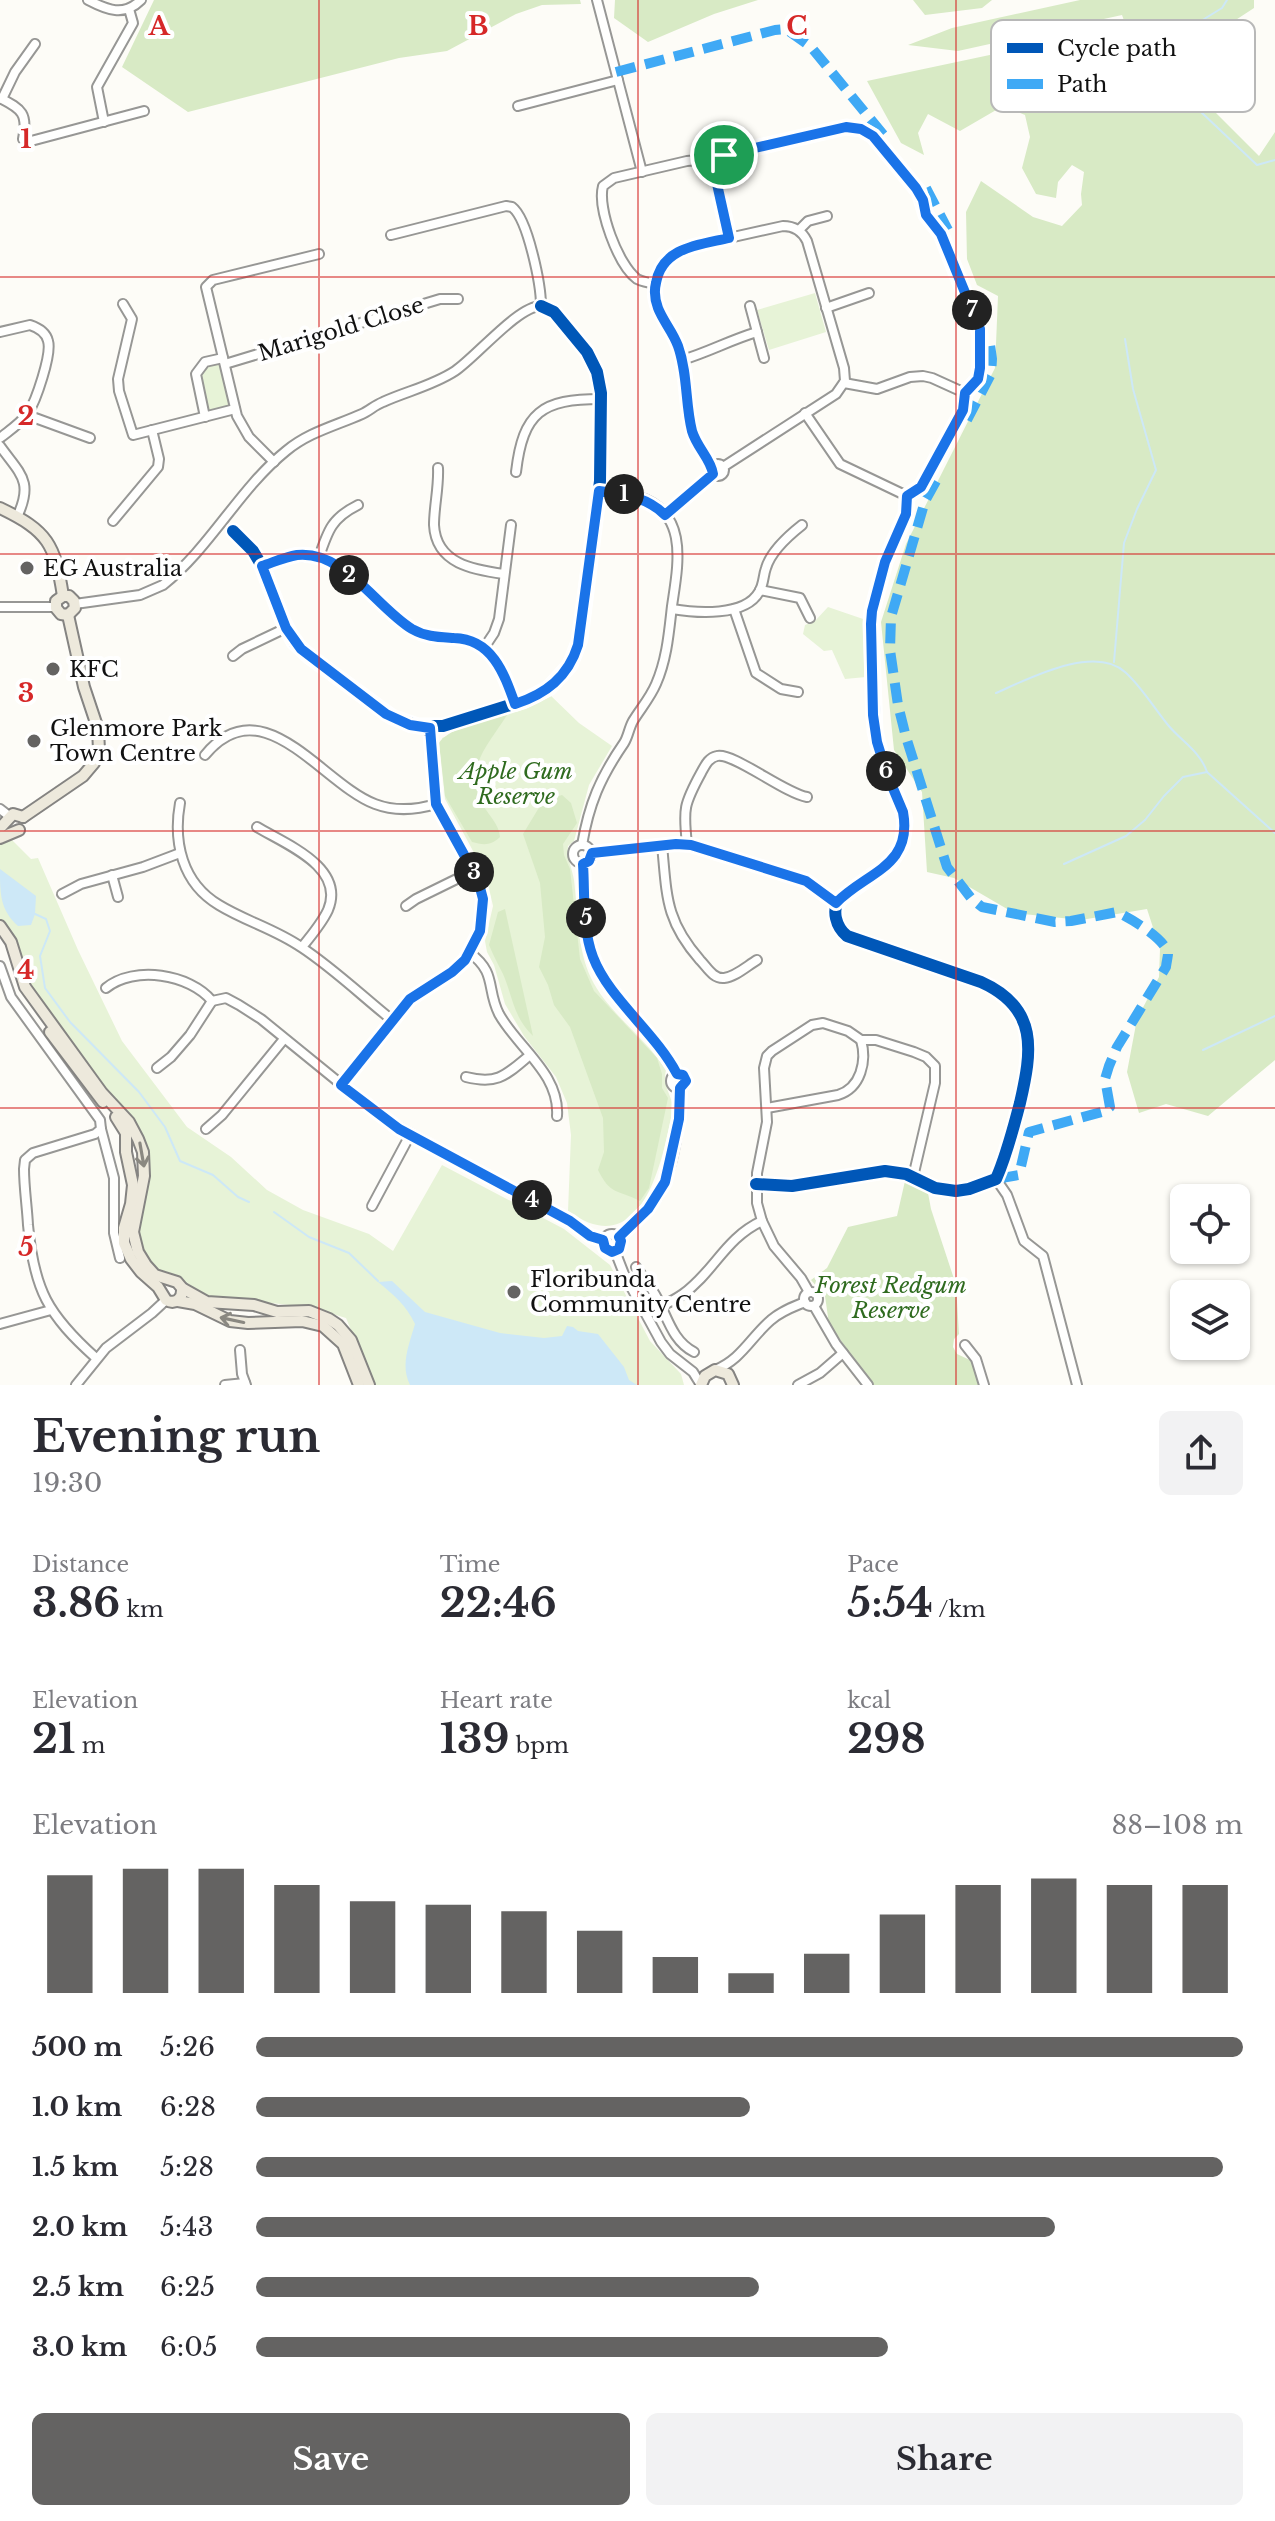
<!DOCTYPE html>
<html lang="en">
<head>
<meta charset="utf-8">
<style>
	body { margin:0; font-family:"Libre Baskerville",serif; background:#f2f2f3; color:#2b2b33; height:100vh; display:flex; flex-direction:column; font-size:30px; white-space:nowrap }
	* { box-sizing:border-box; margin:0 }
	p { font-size:26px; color:#7c7c81 }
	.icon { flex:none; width:44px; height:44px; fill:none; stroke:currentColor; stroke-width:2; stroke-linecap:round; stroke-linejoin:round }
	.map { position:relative; height:1385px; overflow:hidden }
	.panel { display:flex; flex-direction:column; background:#fff; flex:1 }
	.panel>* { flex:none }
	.tools { position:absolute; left:1170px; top:1184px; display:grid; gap:16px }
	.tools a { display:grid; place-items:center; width:80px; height:80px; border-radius:12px; background:#fff; box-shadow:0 2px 6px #0004; font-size:40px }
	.pin { position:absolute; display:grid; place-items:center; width:68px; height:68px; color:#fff; margin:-34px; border:4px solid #fff; border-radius:50%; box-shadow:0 2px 8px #0007 }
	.km { position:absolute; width:40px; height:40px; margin:-20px; border-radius:50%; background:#222; color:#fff; font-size:22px; line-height:40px; text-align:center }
	.round { display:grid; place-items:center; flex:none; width:84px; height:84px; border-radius:12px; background:#f2f2f3 }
	.headline { display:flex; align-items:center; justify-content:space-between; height:136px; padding:0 32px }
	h1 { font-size:44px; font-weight:800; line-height:60px }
	.stats { display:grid; grid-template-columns:repeat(3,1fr); gap:12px; height:136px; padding:8px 32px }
	.stats div { display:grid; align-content:center }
	.stats b { font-size:40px; font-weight:800 }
	.stats small { font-size:22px; font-weight:400 }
	.stats p { font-size:22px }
	.chart { height:224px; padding:16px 32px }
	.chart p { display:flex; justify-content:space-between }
	.chart svg { width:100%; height:144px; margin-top:8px; stroke:#646362; stroke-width:6 }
	.cta { display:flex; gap:16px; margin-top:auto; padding:16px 32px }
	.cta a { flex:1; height:92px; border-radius:12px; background:#646362; color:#fff; font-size:32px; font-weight:800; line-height:92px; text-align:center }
	.cta a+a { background:#f2f2f3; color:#2b2b33 }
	ul { padding:0 32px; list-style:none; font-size:26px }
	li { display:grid; grid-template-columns:128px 96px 1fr; align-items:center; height:60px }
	li i { height:20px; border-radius:10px; background:#646362 }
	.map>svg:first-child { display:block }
	.green { fill:#e7f3d7 }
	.forest { fill:#d8eac5 }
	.water { fill:#cde8f7 }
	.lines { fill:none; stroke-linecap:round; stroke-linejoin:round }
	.stream { stroke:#cde8f7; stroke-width:2 }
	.minor-casing { stroke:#979795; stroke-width:12 }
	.major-casing { stroke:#858482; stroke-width:14 }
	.minor { stroke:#fffffe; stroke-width:8 }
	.major { stroke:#ede9dc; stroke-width:10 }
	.quiet { stroke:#3fa9f5; stroke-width:10; stroke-dasharray:20 10; stroke-linecap:butt }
	.cycleway-casing { stroke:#fff; stroke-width:17 }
	.cycleway { stroke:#0057b8; stroke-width:12 }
	.oneway { stroke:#8a8881 }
	.route-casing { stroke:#fff; stroke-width:16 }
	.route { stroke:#1a73e8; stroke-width:10 }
	.grid { fill:none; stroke:#d62828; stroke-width:2; stroke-opacity:0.55 }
	.poi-dot { fill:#646362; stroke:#fff; stroke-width:3 }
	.labels { text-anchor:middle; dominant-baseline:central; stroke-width:8; stroke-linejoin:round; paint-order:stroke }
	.street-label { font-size:22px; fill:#111; stroke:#fff }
	.poi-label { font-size:22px; fill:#111; stroke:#fff; text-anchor:start }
	.park-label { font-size:22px; font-style:italic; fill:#2f6b1f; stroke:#fff }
	.key { fill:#fff; stroke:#b8b8b8; stroke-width:2 }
	.key-label { font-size:22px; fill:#111 }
	.grid-label { font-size:26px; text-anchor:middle; font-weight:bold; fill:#d62828; stroke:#fff; stroke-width:8; stroke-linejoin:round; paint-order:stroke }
</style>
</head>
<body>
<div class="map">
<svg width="1275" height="1385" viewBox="0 0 1275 1385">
	<rect width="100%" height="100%" fill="#fdfcf7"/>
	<g class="green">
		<path d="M815,293L826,332L769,350L757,310Z"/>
		<path d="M221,361L231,402L226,407L207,413L198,376L205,365Z"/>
		<path d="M828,607L866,620V677L845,679L832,650L824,651L803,634L805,625L815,621Z"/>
		<path d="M548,693L579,723L612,746L589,785L574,841L568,846C567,860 572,868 574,880C578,913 577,948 591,978C608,1013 645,1037 666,1070C662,1086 671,1093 673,1108C663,1159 643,1265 568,1211L571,1135L567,1103L556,1077L524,1036L505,1004L494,965L487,952L485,941L493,906L486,875L445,799L441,755L442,738L520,708Z"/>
		<path d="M12,840L31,859L38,858L78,950L122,1041L187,1127L231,1157L267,1190L303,1210L369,1234L393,1251L442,1165L564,1229L610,1265L650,1341L681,1374L684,1385H374L346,1318L309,1307L251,1301H215L181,1279L163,1274L143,1254L138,1236L148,1166L98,1077L34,991L23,967L15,940L0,919V844Z"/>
	</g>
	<g class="forest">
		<path d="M154,0H580L581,4L542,5L516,14L447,51L399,58L188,112L122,67Z"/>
		<path d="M615,0H758L714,14L648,42L614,18Z"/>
		<path d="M913,0H992L982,8L925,15Z"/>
		<path d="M1080,0H1254V8L1199,44L1192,89L1259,156L1275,132V1060L1208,1116L1166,1104L1139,1113L1127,1072L1137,1019L1159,977L1160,949L1147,909L1081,920L1014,913L954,878L927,872L922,792L894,750L881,622L906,544L995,368L998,296L977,285L967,259L966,212L981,181L1033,217L1062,226L1082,205L1081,194L1084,172L1072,165L1058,182L1056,198L1036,194L1022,168L1030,137L1025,115L1003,106L960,131L928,114L918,133L924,155L901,143L867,81L1126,26L1122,15L958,51L908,45L952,28Z"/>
		<path d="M507,715C489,744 462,769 483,805C489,816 499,824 500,837C491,846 483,845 472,842L445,796L439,743C449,727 489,720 507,715Z"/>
		<path d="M562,795L571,803L577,823L563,844L564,855L570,869L580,959L594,991L657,1058L662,1074V1088L668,1098L649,1188L640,1201C617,1189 611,1196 598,1170L604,1152L603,1118L570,1027L554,1005L548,985L539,967L545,937L540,883L523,834L543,801Z"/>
		<path d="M505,909L533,1036C513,1017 513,997 503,974C498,964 493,955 489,945L498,912Z"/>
		<path d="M905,1181L928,1193L931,1209L956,1285L959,1334L954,1339L953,1347L957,1354L972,1361L980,1385H873L829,1324L825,1296L811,1280L827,1268L848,1227L897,1216Z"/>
	</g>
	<g class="water">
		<path d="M0,869L36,896L35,914L31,925L18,926C0,910 0,894 0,869Z"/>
		<path d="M392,1281L425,1312L500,1333L544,1338L562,1336L567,1326L573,1327L578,1331L598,1334L624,1367L629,1380L637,1385H410C400,1365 409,1345 415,1324C406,1305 394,1295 378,1282Z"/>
	</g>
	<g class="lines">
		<g class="stream">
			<path d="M1227,0L1222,8L1183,32L1182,94L1257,165L1275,160"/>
			<path d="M1114,662L1124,543L1137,509L1156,470L1133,389L1125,339"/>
			<path d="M996,693C1028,679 1094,644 1125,672C1141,686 1154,708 1168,725C1181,741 1200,751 1207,772L1275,833"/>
			<path d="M1064,864L1126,836L1145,820L1164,796L1183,777L1207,772"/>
			<path d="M35,914L46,919L50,931L40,956L45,988L70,1022L139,1092L165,1127L180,1161L213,1175L238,1197L249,1202"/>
			<path d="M1203,1050L1275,1016"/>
			<path d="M274,1212L309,1237L349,1253L378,1281"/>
		</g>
		<defs>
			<g id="minor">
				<path d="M88,0C107,10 124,17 141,0"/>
				<path d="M597,0L642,172"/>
				<path d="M0,98C22,109 28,114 23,139L31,141L144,111"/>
				<path d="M2,99L15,72L35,44"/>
				<path d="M518,106L618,80"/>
				<path d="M104,122L97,87L133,23L129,9"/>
				<path d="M799,230L808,221L827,216"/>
				<path d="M391,235L506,206L512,207C528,219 541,285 541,306"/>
				<path d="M729,238L715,175L718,161L724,155L846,127L861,129L873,136L919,192L926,215L941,234L980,334V366L978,379L965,393L963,410L921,487L907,496L906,514L885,562L872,611L871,624L875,731L882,761L903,812L905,821L902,845L891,862L840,899C831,910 836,927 847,936L981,982C1039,1008 1032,1051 1020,1103C1013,1129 1007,1154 996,1179L969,1189L956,1191L935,1188L906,1174L885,1171L792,1186L756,1184"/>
				<path d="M656,284C649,283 643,282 637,279C618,265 597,208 603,186L614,178L687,161L698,160L716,166"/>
				<path d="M123,304L132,319L118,379L119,391L133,435L235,409"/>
				<path d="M750,306L764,358"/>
				<path d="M826,308L869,293"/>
				<path d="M0,332L30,325C39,328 46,332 48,341C52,354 36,401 28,413C21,423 10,430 0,438"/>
				<path d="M682,360C709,352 730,340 757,332"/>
				<path d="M225,364L440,299H458"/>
				<path d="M844,383L877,389L910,377L923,376L932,378L965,393"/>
				<path d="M805,413L840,464L907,496"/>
				<path d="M27,415L90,438"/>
				<path d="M205,417L196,374L205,362L223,358"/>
				<path d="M0,446C20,474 34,481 17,517"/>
				<path d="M274,462L249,437L237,416L206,287L213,280L319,254"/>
				<circle cx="718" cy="470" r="6"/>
				<path d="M713,466L699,448L692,432L680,351L656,303L655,289L657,276L668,259L684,248L783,226C794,226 802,231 807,241L844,368L845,381L836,394L723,467"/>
				<path d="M438,468C439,487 434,506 434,525C436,564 474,570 504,574"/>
				<path d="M516,472C523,412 542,399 601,399"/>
				<path d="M665,515L713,474"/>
				<path d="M113,521L158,467L159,459L152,430"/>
				<path d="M233,531L253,551L262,566L283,621L294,642L310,657L392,717L418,726H443L523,701L549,688L570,665L580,639L600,481L601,393L597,372L587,352L554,312L541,306"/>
				<path d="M319,557C328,530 332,518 358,505"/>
				<path d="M262,566C287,558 307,550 332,562C360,581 382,608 409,627C422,636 436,637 451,637C491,638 504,672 515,704"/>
				<path d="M760,590L800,598L810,618"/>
				<path d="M75,604L140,595L163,585C210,548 239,489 286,451C309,432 335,426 362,414C369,411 375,405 383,402C407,391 432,386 455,371C476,357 518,306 541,306"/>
				<path d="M0,607H55"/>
				<path d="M672,609C696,613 745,617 759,592C764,584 763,576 766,568C771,551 788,536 802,525"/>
				<path d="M734,609L756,673L781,689L798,692"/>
				<path d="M484,648L494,633L499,619L511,525"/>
				<path d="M233,656L242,649L286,628"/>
				<path d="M205,755C263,685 322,784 375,804C396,812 416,810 436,804"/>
				<path d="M180,803C173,842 182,883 219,905C245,921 275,929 301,947C333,968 362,996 392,1020"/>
				<path d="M0,809L9,816"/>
				<path d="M257,827C285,844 346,867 328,910C322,923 311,936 302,947"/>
				<path d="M687,844C683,809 684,804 701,773C705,766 708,758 717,756C733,752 784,793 807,797"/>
				<circle cx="582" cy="854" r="9"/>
				<path d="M582,845C589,804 600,778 624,743C628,737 629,728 633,721C641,708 650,698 656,684C667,659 669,632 672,606C678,565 690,511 636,496C624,493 611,493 599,491"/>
				<path d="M662,845C667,896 665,920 700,960C707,967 713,979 724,978C735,977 747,966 757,960"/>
				<path d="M592,853L676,844L691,845L806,881L836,903"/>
				<path d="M583,864C585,894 582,928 593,957C609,999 655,1031 677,1074"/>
				<path d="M112,875L118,897"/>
				<path d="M62,894L81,884L143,867L180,853"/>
				<path d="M406,906L416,899L473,871"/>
				<path d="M470,953C497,973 486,988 499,1014C518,1048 560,1074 557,1116"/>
				<path d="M0,966L11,997L100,1120L101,1129L95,1134L33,1153L25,1160L24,1169C24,1187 27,1206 28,1225C34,1290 48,1315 96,1358"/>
				<path d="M106,988C134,965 190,974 212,1001L226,998L239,1005L261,1019L384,1119L570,1221L590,1236L603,1240"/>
				<path d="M157,1068L171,1057L190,1035L212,1001"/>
				<circle cx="678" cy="1081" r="7"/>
				<path d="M466,1077C498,1085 506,1075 530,1055"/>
				<path d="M341,1085L410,999L452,972L465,960L480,931L483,904L478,880L436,804L430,728"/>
				<path d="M767,1108L838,1095C861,1088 867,1061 861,1040"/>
				<path d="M101,1129L114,1178V1233L120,1258"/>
				<path d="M206,1129L222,1115L284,1039"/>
				<path d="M996,1179L1007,1195L1024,1241L1043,1256L1077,1385"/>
				<path d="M372,1206L410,1135"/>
				<circle cx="612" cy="1243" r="9"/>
				<path d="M619,1237C632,1224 648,1212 658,1196C673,1173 682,1115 680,1088"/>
				<path d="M615,1251L624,1274L661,1342L670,1354L693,1372L701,1385"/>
				<path d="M636,1267C644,1278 652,1288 658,1300C668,1319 673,1341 694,1352"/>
				<circle cx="811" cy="1299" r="7"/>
				<path d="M809,1292L801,1278L774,1246L762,1221L757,1203V1173L767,1122L764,1068L767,1056L772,1051L812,1025L823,1023L848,1031L861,1040H876L914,1052L926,1057L935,1066V1083L913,1177"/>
				<path d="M661,1306C668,1303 676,1299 683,1294C714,1272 725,1238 762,1221"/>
				<path d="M814,1306L836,1344L868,1385"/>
				<path d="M0,1324L51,1310"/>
				<path d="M965,1345L976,1359L984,1385"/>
				<path d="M240,1350L242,1374L246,1385"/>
				<path d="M715,1370C741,1360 751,1337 771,1320C781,1311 793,1307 805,1302"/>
				<path d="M76,1385L106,1348L152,1313L166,1300"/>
				<path d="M225,1385L245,1383"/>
				<path d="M798,1385L820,1373L843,1353"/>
			</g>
			<g id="major">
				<path d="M0,508C48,531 55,544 63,596"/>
				<path d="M63,596L56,601V608L61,614L68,615"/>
				<path d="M63,596H69L74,601L75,608L68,615"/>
				<path d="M23,817L83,776L94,763L99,750L98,729L84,687L68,615"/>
				<path d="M0,828L13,814L23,817"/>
				<path d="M0,838L19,830"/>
				<path d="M0,926L11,942L25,987L102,1093L129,1122L138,1139L143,1152L144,1176L133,1232L138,1252L146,1265L155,1275L177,1282L182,1288L207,1302L254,1305L277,1312L309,1311L329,1319L338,1325L351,1340L369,1385"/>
				<path d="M50,1032L103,1102"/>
				<path d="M116,1117L126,1133V1152L133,1185L131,1204L124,1228V1243L131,1259L141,1272L158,1287L166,1300C175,1305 183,1299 182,1288"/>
				<path d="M178,1301L195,1304L230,1321L248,1323L302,1321L323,1326L343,1344L359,1385"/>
				<path d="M701,1385L705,1376L715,1370L728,1374L733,1385"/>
			</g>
		</defs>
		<use href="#minor" class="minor-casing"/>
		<use href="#major" class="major-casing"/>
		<use href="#minor" class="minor"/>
		<use href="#major" class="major"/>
		<g class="quiet">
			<path d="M616,72L775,30L786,29L811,47L886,138"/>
			<path d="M926,188L948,230"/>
			<path d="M967,420L991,374L992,359L989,338"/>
			<path d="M936,481L925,501L891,617L890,650L898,705L906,737L947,867L971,898L982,907L1055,922L1071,921L1117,912C1130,918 1166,939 1168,954C1168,956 1166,965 1166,967L1117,1047L1109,1066L1105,1079L1110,1107L1105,1111L1029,1132L1019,1175L996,1179"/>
		</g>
		<defs>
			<g id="cycleway">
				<path d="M729,238L715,175L718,161L724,155L846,127L861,129L873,136L919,192L926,215L941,234L980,334V366L978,379L965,393L963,410L921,487L907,496L906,514L885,562L872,611L871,624L875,731L882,761L903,812L905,821L902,845L891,862L840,899C831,910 836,927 847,936L981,982C1039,1008 1032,1051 1020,1103C1013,1129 1007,1154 996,1179L969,1189L956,1191L935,1188L906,1174L885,1171L792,1186L756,1184"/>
				<path d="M233,531L253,551L262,566L283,621L294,642L310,657L392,717L418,726H443L523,701L549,688L570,665L580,639L600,481L601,393L597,372L587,352L554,312L541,306"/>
			</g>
		</defs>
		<use href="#cycleway" class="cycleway-casing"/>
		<use href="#cycleway" class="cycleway"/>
	</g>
	<defs><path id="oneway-shaft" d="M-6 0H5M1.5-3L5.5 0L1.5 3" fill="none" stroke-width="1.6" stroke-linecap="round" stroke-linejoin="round" transform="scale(2)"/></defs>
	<g class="oneway">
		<use href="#oneway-shaft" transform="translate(142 1155) rotate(80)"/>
		<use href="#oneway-shaft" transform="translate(232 1320) rotate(-168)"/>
	</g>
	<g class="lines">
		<defs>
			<path id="route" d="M846,127L861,129L873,136L916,188L923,200L926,215L941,234L980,329V368L978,379L965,393L963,410L921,487L907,496L906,514L885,562L872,611L871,624L873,715L877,742L887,774L903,812C913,867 866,872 836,903L806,881L691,845L676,844L592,853L589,861L583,864C585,894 582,928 593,957C609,999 655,1032 677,1074L683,1075L686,1081L680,1088L679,1119L665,1182L648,1209L619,1237L621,1241L619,1249L612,1252L605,1248L603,1240L590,1236L570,1221L399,1129L341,1085L410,999L452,972L465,960L480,931L483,899L478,880L436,804L430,728L410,725L386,714L301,649L286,628L262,566C274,562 285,557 297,555C344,550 376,607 412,629C426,637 439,637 454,638C492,639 504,673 515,704C546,694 568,677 578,645L599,491C625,495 646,496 665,515L713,474C711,459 697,448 692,431C685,403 688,374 678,346C673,332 663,321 658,308C655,300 654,291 656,283C662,247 699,245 729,238L715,175L718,161L724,155Z"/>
		</defs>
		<use href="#route" class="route-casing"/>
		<use href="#route" class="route"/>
	</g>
	<path class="grid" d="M319,0V1385M638,0V1385M956,0V1385M0,277H1275M0,554H1275M0,831H1275M0,1108H1275"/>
	<g class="poi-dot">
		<circle cx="27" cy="568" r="8"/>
		<circle cx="53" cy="669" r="8"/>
		<circle cx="34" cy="741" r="8"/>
		<circle cx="514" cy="1292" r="8"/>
	</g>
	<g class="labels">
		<g class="street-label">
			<text transform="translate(341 329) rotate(-17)">Marigold Close</text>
		</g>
		<g class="poi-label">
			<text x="43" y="568">EG Australia</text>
			<text x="69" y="669">KFC</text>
			<text x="50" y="728">Glenmore Park<tspan x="50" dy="25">Town Centre</tspan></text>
			<text x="530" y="1279">Floribunda<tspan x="530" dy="25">Community Centre</tspan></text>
		</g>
		<g class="park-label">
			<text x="516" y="771">Apple Gum<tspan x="516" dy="25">Reserve</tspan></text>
			<text x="891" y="1285">Forest Redgum<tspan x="891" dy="25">Reserve</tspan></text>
		</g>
	</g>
	<rect x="991" y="20" width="264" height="92" rx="12" class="key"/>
	<rect x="1007" y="43" width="36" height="10" fill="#0057b8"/>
	<rect x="1007" y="79" width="36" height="10" fill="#3fa9f5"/>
	<g class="key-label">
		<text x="1057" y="56">Cycle path</text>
		<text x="1057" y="92">Path</text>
	</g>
	<g class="grid-label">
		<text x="159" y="35">A</text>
		<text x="478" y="35">B</text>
		<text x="797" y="35">C</text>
		<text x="26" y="148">1</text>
		<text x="26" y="425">2</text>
		<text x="26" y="702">3</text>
		<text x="26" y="979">4</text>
		<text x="26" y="1256">5</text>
	</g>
</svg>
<div class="tools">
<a><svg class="icon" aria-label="locate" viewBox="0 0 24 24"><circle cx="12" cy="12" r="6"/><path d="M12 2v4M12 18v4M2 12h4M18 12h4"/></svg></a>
<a><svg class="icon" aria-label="layers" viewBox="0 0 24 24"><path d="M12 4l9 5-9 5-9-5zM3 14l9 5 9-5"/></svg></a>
</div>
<div class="pin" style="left:724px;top:155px;background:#1e9e55"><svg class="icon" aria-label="arrive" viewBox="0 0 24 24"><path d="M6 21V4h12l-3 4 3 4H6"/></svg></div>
<b class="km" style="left:624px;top:494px">1</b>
<b class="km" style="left:349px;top:575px">2</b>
<b class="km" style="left:474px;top:872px">3</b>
<b class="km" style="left:532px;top:1200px">4</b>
<b class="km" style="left:586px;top:918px">5</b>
<b class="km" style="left:886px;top:771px">6</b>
<b class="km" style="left:972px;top:310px">7</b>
</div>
<section class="panel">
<div class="headline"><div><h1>Evening run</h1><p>19:30</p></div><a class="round"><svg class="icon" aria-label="share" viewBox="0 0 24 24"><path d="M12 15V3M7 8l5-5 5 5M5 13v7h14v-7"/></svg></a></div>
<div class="stats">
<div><p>Distance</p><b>3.86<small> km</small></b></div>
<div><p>Time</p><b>22:46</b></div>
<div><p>Pace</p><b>5:54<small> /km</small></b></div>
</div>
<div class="stats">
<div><p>Elevation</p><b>21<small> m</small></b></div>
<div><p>Heart rate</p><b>139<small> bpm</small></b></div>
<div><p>kcal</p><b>298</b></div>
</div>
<div class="chart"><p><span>Elevation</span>88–108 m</p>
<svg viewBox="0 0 160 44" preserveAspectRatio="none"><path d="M5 44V8M15 44V6M25 44V6M35 44V11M45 44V16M55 44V17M65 44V19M75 44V25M85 44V33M95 44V38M105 44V32M115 44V20M125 44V11M135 44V9M145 44V11M155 44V11"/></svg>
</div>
<ul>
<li><b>500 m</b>5:26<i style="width:100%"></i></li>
<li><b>1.0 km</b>6:28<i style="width:50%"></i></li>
<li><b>1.5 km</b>5:28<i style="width:98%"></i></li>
<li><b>2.0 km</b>5:43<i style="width:81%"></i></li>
<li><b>2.5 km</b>6:25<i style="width:51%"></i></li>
<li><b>3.0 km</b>6:05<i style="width:64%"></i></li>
</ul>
<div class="cta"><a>Save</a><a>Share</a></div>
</section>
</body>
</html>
